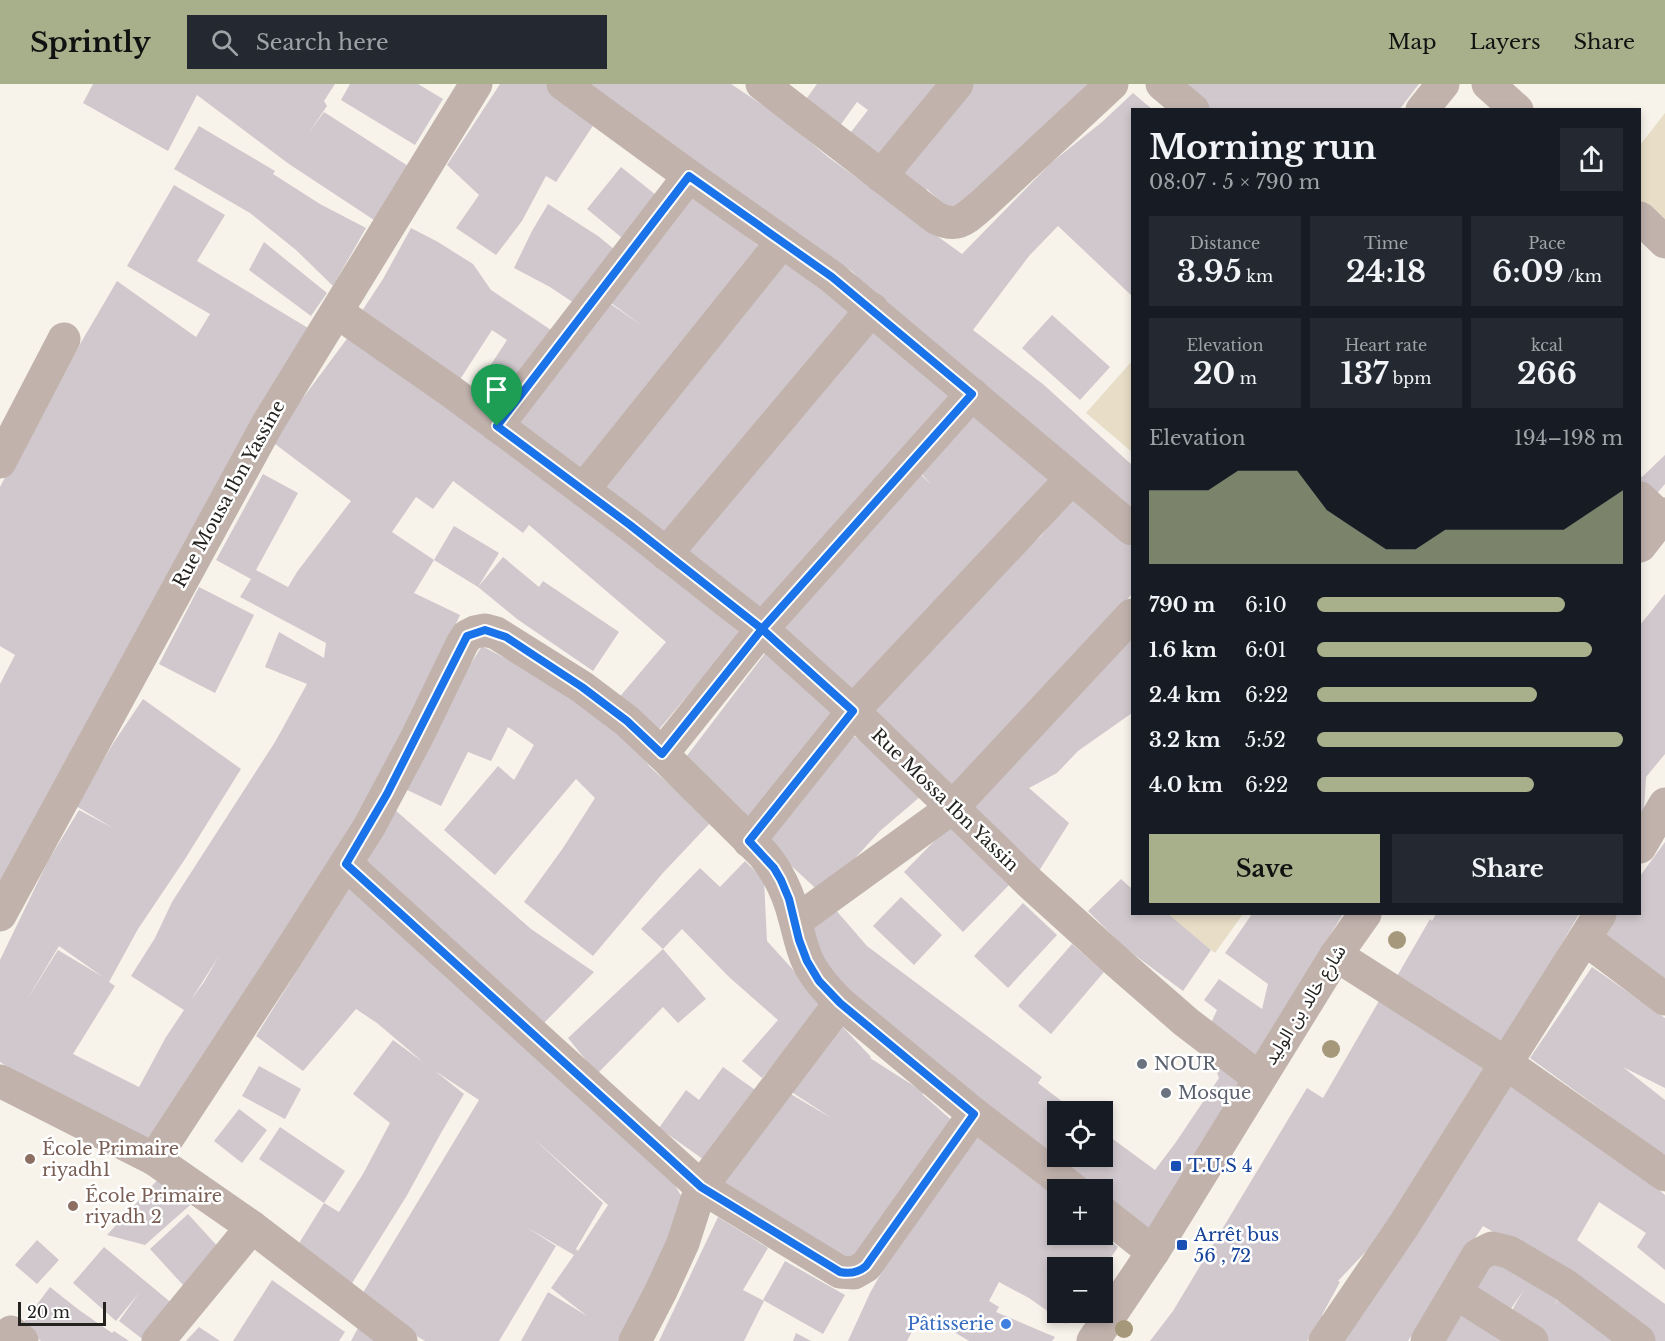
<!DOCTYPE html>
<html lang="en">
<head>
<meta charset="utf-8">
<style>
	body { margin:0; font-family:"Libre Baskerville","Noto Sans Arabic",serif; background:#242831; color:#f1f3f6; height:100vh; display:flex; flex-direction:column; font-size:22px; white-space:nowrap }
	* { box-sizing:border-box; margin:0 }
	p { font-size:20px; color:#9ea1a6 }
	.icon { flex:none; width:33px; height:33px; fill:none; stroke:currentColor; stroke-width:2; stroke-linecap:round; stroke-linejoin:round }
	.map { position:relative; flex:1; overflow:hidden }
	.panel { position:absolute; left:1131px; top:24px; width:510px; height:807px; display:flex; flex-direction:column; background:#171b24; border-radius:0px; box-shadow:0 3px 9px #0003 }
	.panel>* { flex:none }
	.controls { position:absolute; left:1047px; top:1017px; display:grid; gap:12px }
	.controls a { display:grid; place-items:center; width:66px; height:66px; border-radius:0px; background:#171b24; box-shadow:0 3px 9px #0003; font-size:30px }
	.scale { position:absolute; left:18px; bottom:15px; width:88px; box-sizing:border-box; padding-left:6px; border:3px solid #242320; border-top:0; font-size:16px; line-height:21px; white-space:nowrap; color:#242320; -webkit-text-stroke:4px #fff; paint-order:stroke }
	.pin { position:absolute; display:grid; place-items:center; width:51px; height:51px; color:#fff; margin:-62px -26px; border-radius:50% 50% 50% 0; rotate:-45deg; box-shadow:0 0 6px #0007 }
	.pin .icon { rotate:45deg }
	.round { display:grid; place-items:center; flex:none; width:63px; height:63px; border-radius:0px; background:#242831 }
	.head { display:flex; align-items:center; justify-content:space-between; height:102px; padding:0 18px }
	h1 { font-size:33px; font-weight:800; line-height:45px }
	.metrics { display:grid; grid-template-columns:repeat(3,1fr); gap:9px; height:102px; padding:6px 18px }
	.metrics div { display:grid; align-content:center; border-radius:0px; background:#242831; text-align:center }
	.metrics b { font-size:30px; font-weight:800 }
	.metrics small { font-size:16px; font-weight:400 }
	.metrics p { font-size:16px }
	.chart { height:168px; padding:12px 18px }
	.chart p { display:flex; justify-content:space-between }
	.chart svg { width:100%; height:108px; margin-top:6px; fill:#a7b08a; opacity:.7 }
	.action { display:flex; gap:12px; margin-top:auto; padding:12px 18px }
	.action a { flex:1; height:69px; border-radius:0px; background:#a7b08a; color:#111; font-size:24px; font-weight:800; line-height:69px; text-align:center }
	.action a+a { background:#242831; color:#f1f3f6 }
	ul { padding:0 18px; list-style:none; font-size:20px }
	li { display:grid; grid-template-columns:96px 72px 1fr; align-items:center; height:45px }
	li i { height:15px; border-radius:8px; background:#a7b08a }
	header { display:flex; align-items:center; gap:36px; box-sizing:border-box; height:84px; padding:0 30px; background:#a7b08a; color:#111 }
	header strong { font-size:28px }
	nav { display:flex; gap:33px; margin-inline-start:auto; font-size:21px }
	.search { width:420px; height:54px; background:#242831; display:flex; align-items:center; gap:15px; box-sizing:border-box; padding:0 21px; border-radius:0px; color:#9ea1a6; font-size:22px }
	.map>svg:first-child { display:block }
	.green { fill:#e8dec7 }
	.building { fill:#d0c8cd; fill-rule:evenodd }
	.lines { fill:none; stroke-linecap:round; stroke-linejoin:round }
	.minor { stroke:#c1b2ac; stroke-width:33 }
	.tree { fill:#a6997b }
	.route-casing { stroke:#fff; stroke-width:12 }
	.route { stroke:#1a73e8; stroke-width:8 }
	.worship-dot { fill:#6b7280; stroke:#fff; stroke-width:2 }
	.education-dot { fill:#8d6e63; stroke:#fff; stroke-width:2 }
	.transit-dot { fill:#1a4fb4; stroke:#fff; stroke-width:2 }
	.shop-dot { fill:#3f7fe0; stroke:#fff; stroke-width:2 }
	.labels { text-anchor:middle; dominant-baseline:central; stroke-width:5; stroke-linejoin:round; paint-order:stroke }
	.street-label { font-size:18px; fill:#242320; stroke:#fff }
	.worship-label { font-size:18px; fill:#5b616d; stroke:#fff; text-anchor:start }
	.education-label { font-size:18px; fill:#785e54; stroke:#fff; text-anchor:start }
	.transit-label { font-size:18px; fill:#164399; stroke:#fff; text-anchor:start }
	.shop-label { font-size:18px; fill:#366cbe; stroke:#fff; text-anchor:end }
</style>
</head>
<body>
<header>
<strong>Sprintly</strong>
<div class="search"><svg class="icon" aria-label="search" viewBox="0 0 24 24"><circle cx="10" cy="10" r="6"/><path d="M15 15l6 6"/></svg>Search here</div>
<nav><a>Map</a><a>Layers</a><a>Share</a></nav>
</header>
<div class="map">
<svg width="1665" height="1257" viewBox="0 0 1665 1257">
	<rect width="100%" height="100%" fill="#f7f3eb"/>
	<g class="green">
		<path d="M1665,29V144L1640,123V61Z"/>
		<path d="M1132,277V368L1086,329Z"/>
		<path d="M1166,830H1243L1215,869Z"/>
	</g>
	<g class="building">
		<path d="M93,0H335L324,17L327,22L308,50L324,28L408,82L374,136L289,80L197,11L168,67L83,19Z"/>
		<path d="M350,0H418L443,15L415,61L341,16Z"/>
		<path d="M500,0H546L598,34L556,98L546,92L522,137L496,171L456,144L479,111L447,81Z"/>
		<path d="M583,0H731L782,34L828,73L962,170L1051,79L1102,38L1133,9L1153,26H1132V212L1058,142L1029,172L973,246L1044,301L1132,381V431L872,210L853,188Z"/>
		<path d="M817,0H945L884,81L848,52L868,26L857,18L839,43L804,18Z"/>
		<path d="M966,0H1099L959,134L927,105L924,108L895,83Z"/>
		<path d="M1175,0H1419L1399,26H1208Z"/>
		<path d="M199,42L275,87L273,90L320,120L366,144L333,202L296,166L250,129L174,85Z"/>
		<path d="M621,83L661,115L627,158L587,125Z"/>
		<path d="M174,101L225,131L197,177L313,247L0,819V600L15,571L0,562V403L28,349L117,197L196,253L210,230L127,182Z"/>
		<path d="M689,108L760,163L582,391L506,332L605,216L644,243L607,216Z"/>
		<path d="M548,120L598,152L620,170L574,219L550,203L514,184L532,147Z"/>
		<path d="M411,144L438,158L473,180L491,206L554,248L504,324L475,305L507,256L492,246L457,300L358,233L383,195Z"/>
		<path d="M264,158L327,209L311,232L249,186Z"/>
		<path d="M779,170L857,227L669,462L594,409Z"/>
		<path d="M1052,231L1110,283L1080,316L1022,264Z"/>
		<path d="M872,241L958,315L753,533L681,466Z"/>
		<path d="M349,252L561,398L740,549L656,649L617,616L666,558L529,441L523,449L453,397L433,425L416,413L392,448L434,476L414,509L460,531L404,651L374,705L154,1062L55,1012L0,978V876L48,777L79,726L113,744L76,722L114,658L143,615L241,685L185,775L138,845L109,898L115,902L73,970L139,1003L166,953L184,926L131,892L155,854L172,818L275,658L307,600L265,583L279,548L324,574L326,559L240,513L251,495L216,476L263,390L298,409L256,486L288,503L297,488L351,417L271,357ZM83,822L59,862L103,893L58,866L26,917ZM219,872L204,898L191,916Z"/>
		<path d="M970,319L1057,397L851,619L773,544L915,385L932,401L916,384Z"/>
		<path d="M1665,371V400L1651,416L1640,406V391L1642,393Z"/>
		<path d="M1074,411L1132,463V510L953,711L863,627L1021,469L1041,452Z"/>
		<path d="M454,442L499,469L478,503L503,473L539,503L543,497L619,548L593,587L517,535L478,503L434,476Z"/>
		<path d="M199,503L254,531L215,609L159,580Z"/>
		<path d="M1665,510V670L1646,693L1644,725L1640,732V541Z"/>
		<path d="M1132,541V629L1078,667L1057,689L1029,704L1069,739L1039,787L959,723Z"/>
		<path d="M482,562L595,622L638,665L650,683L711,738L662,790L593,872L524,818L563,764L595,714L576,695L495,791L444,746L498,682L514,696L534,661L508,643L491,677L468,668L441,722L403,704L452,609Z"/>
		<path d="M766,568L842,626L749,751L683,677Z"/>
		<path d="M847,648L892,676L921,712L880,747L846,784L825,813L758,751Z"/>
		<path d="M394,725L531,845L594,888L544,939L362,780Z"/>
		<path d="M950,741L1009,801L963,848L904,788Z"/>
		<path d="M1665,758V905L1595,851L1611,830H1640V792Z"/>
		<path d="M745,777L764,796L767,857L825,921L762,994L742,977L778,936L729,893L682,845L663,865L641,845L700,784L720,803Z"/>
		<path d="M1121,795L1132,805V830H1168L1211,866L1183,907L1124,863L1088,827Z"/>
		<path d="M353,798L664,1083L689,1125L621,1257H521L548,1208L587,1232L551,1204L574,1171L526,1143L556,1162L499,1257H425L358,1217L479,1016L435,987L464,1010L441,1049L406,1113L349,1204L293,1169L324,1119L339,1128L363,1090L390,1039L353,1010L393,956L423,978L377,939L356,925L303,987L256,952ZM531,1052L608,1121L578,1167L576,1165L603,1119Z"/>
		<path d="M901,813L942,851L914,881L873,842Z"/>
		<path d="M828,817L867,862L1042,993L1038,999L1076,1028H1058V1072H1102V1047L1155,1086L1176,1058L1219,994L1208,966L1241,994L1143,1157L1102,1113V1106H1092L1086,1102L833,897L806,838Z"/>
		<path d="M1023,819L1057,851L1008,904L974,872Z"/>
		<path d="M1252,830H1343L1250,980L1211,939L1217,926L1204,916L1219,895L1262,925L1268,900L1225,869Z"/>
		<path d="M1436,830H1579L1532,911L1499,960L1396,894L1430,835L1432,837Z"/>
		<path d="M1072,860L1104,888L1051,950L1018,922Z"/>
		<path d="M663,865L706,915L678,939L663,923L597,990L568,954Z"/>
		<path d="M1592,883L1665,934V1004L1623,983L1665,1016V1072L1530,974Z"/>
		<path d="M1379,917L1487,979L1373,1160L1338,1197L1340,1198L1322,1231L1324,1232L1307,1257H1150L1173,1227L1307,1004L1323,1014Z"/>
		<path d="M838,938L871,973L870,974L925,1009L922,1010L956,1040L857,1183L722,1102L789,1009L833,1035L790,1007Z"/>
		<path d="M259,982L301,1005L285,1035L242,1012Z"/>
		<path d="M723,983L758,1008L707,1078L659,1044L686,1006L699,1016Z"/>
		<path d="M1510,996L1627,1078L1665,1111V1186L1637,1163L1646,1149L1599,1118L1577,1156L1665,1220V1257H1653L1559,1186L1483,1142L1408,1257H1334Z"/>
		<path d="M239,1025L267,1046L242,1079L214,1057Z"/>
		<path d="M280,1043L345,1087L324,1119L259,1075Z"/>
		<path d="M974,1050L1058,1109V1150H1102V1149L1118,1163L1104,1184H1058V1228H1074L1066,1240L1029,1214L999,1198L989,1217L999,1223L996,1228L1055,1253L1052,1257H969L928,1232L924,1239L918,1236L907,1257H848L870,1209L894,1166Z"/>
		<path d="M162,1091L198,1114L145,1161L107,1151Z"/>
		<path d="M188,1130L221,1166L183,1201L150,1165Z"/>
		<path d="M718,1133L768,1164L743,1206L764,1217L744,1257H659Z"/>
		<path d="M37,1156L59,1176L37,1200L15,1181Z"/>
		<path d="M104,1163L174,1221L145,1257L119,1237L139,1209L116,1237L73,1199Z"/>
		<path d="M1490,1168L1561,1209L1554,1222L1564,1207L1629,1257H1546L1508,1233L1523,1207L1506,1232L1468,1207Z"/>
		<path d="M785,1177L845,1211L823,1250L763,1216Z"/>
		<path d="M272,1196L345,1248L339,1257H233Z"/>
		<path d="M50,1203L79,1226L112,1249L114,1247L129,1257H41L21,1242Z"/>
		<path d="M1462,1223L1513,1257H1440Z"/>
		<path d="M359,1242L381,1257H351Z"/>
		<path d="M199,1243L220,1257H186Z"/>
		<path d="M796,1249L811,1257H793Z"/>
	</g>
	<g class="lines">
		<g class="minor">
			<path d="M563,0L689,92L832,193L1132,445"/>
			<path d="M762,0L936,134C959,145 966,134 983,120L1112,0"/>
			<path d="M1162,0L1193,26"/>
			<path d="M1488,0L1517,26"/>
			<path d="M1422,26L1443,0"/>
			<path d="M881,92L957,0"/>
			<path d="M1640,134L1665,158"/>
			<path d="M337,228L449,306L518,357L630,441L762,545L853,627L1030,799L1115,876L1186,938L1259,994"/>
			<path d="M497,342L689,92"/>
			<path d="M0,378L64,255"/>
			<path d="M583,406L782,158"/>
			<path d="M1640,414L1661,434"/>
			<path d="M1640,462L1665,430"/>
			<path d="M666,470L872,225"/>
			<path d="M662,670L762,545L972,310"/>
			<path d="M749,757L853,627L1071,395"/>
			<path d="M1640,763L1665,720"/>
			<path d="M346,780L701,1103L840,1188L854,1189L866,1182L974,1030"/>
			<path d="M0,831L268,339L476,0"/>
			<path d="M796,837L952,724L1132,531"/>
			<path d="M1585,855L1665,915"/>
			<path d="M1336,871L1507,980L1665,1091"/>
			<path d="M0,997L154,1075L252,1143L158,1257"/>
			<path d="M154,1075L285,875L369,743L417,653L462,560L467,552L475,548L485,546L496,549L582,603L627,637L662,670L763,770C779,789 789,811 795,836C799,850 801,862 807,876C815,893 827,906 840,919"/>
			<path d="M1102,1128L1153,1168"/>
			<path d="M252,1143L401,1257"/>
			<path d="M1456,1209L1532,1257"/>
			<path d="M11,1248L22,1257"/>
			<path d="M635,1257L661,1207L683,1159L701,1103L840,919L974,1030L1074,1106"/>
			<path d="M1093,1257L1153,1168L1336,871L1365,830"/>
			<path d="M1325,1257L1402,1144L1600,830"/>
			<path d="M1427,1257L1478,1171L1492,1164L1509,1168L1565,1201L1639,1257"/>
		</g>
	</g>
	<g class="tree">
		<circle cx="1397" cy="856" r="9"/>
		<circle cx="1331" cy="965" r="9"/>
		<circle cx="1124" cy="1245" r="9"/>
	</g>
	<g class="lines">
		<defs>
			<path id="route" d="M497,342L630,441L762,545L662,670L627,637L582,603L506,553L485,546L467,552L387,710L346,780L701,1103L840,1188C850,1190 858,1189 866,1182L974,1030L840,919L819,897L807,877L799,856L789,815L781,796L774,784L749,757L853,627L762,545L972,310L832,193L689,92L497,342"/>
		</defs>
		<use href="#route" class="route-casing"/>
		<use href="#route" class="route"/>
	</g>
	<g class="worship-dot">
		<circle cx="1142" cy="980" r="6"/>
		<circle cx="1166" cy="1009" r="6"/>
	</g>
	<g class="education-dot">
		<circle cx="30" cy="1075" r="6"/>
		<circle cx="73" cy="1122" r="6"/>
	</g>
	<g class="transit-dot">
		<rect x="1170" y="1076" width="12" height="12" rx="3"/>
		<rect x="1176" y="1155" width="12" height="12" rx="3"/>
	</g>
	<circle class="shop-dot" cx="1006" cy="1240" r="6"/>
	<g class="labels">
		<g class="street-label">
			<text transform="translate(229 410) rotate(-61)">Rue Mousa Ibn Yassine</text>
			<text transform="translate(945 716) rotate(44)">Rue Mossa Ibn Yassin</text>
			<text transform="translate(1305 921) rotate(-58)">شارع خالد بن الوليد</text>
		</g>
		<g class="worship-label">
			<text x="1154" y="980">NOUR</text>
			<text x="1178" y="1009">Mosque</text>
		</g>
		<g class="education-label">
			<text x="42" y="1065">École Primaire<tspan x="42" dy="21">riyadh1</tspan></text>
			<text x="85" y="1112">École Primaire<tspan x="85" dy="21">riyadh 2</tspan></text>
		</g>
		<g class="transit-label">
			<text x="1188" y="1082">T.U.S 4</text>
			<text x="1194" y="1151">Arrêt bus<tspan x="1194" dy="21">56 , 72</tspan></text>
		</g>
		<g class="shop-label">
			<text x="994" y="1240">Pâtisserie</text>
		</g>
	</g>
</svg>
<div class="controls">
<a><svg class="icon" aria-label="locate" viewBox="0 0 24 24"><circle cx="12" cy="12" r="6"/><path d="M12 2v4M12 18v4M2 12h4M18 12h4"/></svg></a>
<a>+</a>
<a>−</a>
</div>
<div class="scale">20 m</div>
<div class="pin" style="left:497px;top:342px;background:#1e9e55"><svg class="icon" aria-label="arrive" viewBox="0 0 24 24"><path d="M6 21V4h12l-3 4 3 4H6"/></svg></div>
<section class="panel">
<div class="head"><div><h1>Morning run</h1><p>08:07 · 5 × 790 m</p></div><a class="round"><svg class="icon" aria-label="share" viewBox="0 0 24 24"><path d="M12 15V3M7 8l5-5 5 5M5 13v7h14v-7"/></svg></a></div>
<div class="metrics">
<div><p>Distance</p><b>3.95<small> km</small></b></div>
<div><p>Time</p><b>24:18</b></div>
<div><p>Pace</p><b>6:09<small> /km</small></b></div>
</div>
<div class="metrics">
<div><p>Elevation</p><b>20<small> m</small></b></div>
<div><p>Heart rate</p><b>137<small> bpm</small></b></div>
<div><p>kcal</p><b>266</b></div>
</div>
<div class="chart"><p><span>Elevation</span>194–198 m</p>
<svg viewBox="0 0 160 44" preserveAspectRatio="none"><path d="M0 44V14L10 14L20 14L30 6L40 6L50 6L60 22L70 30L80 38L90 38L100 30L110 30L120 30L130 30L140 30L150 22L160 14V44z"/></svg>
</div>
<ul>
<li><b>790 m</b>6:10<i style="width:81%"></i></li>
<li><b>1.6 km</b>6:01<i style="width:90%"></i></li>
<li><b>2.4 km</b>6:22<i style="width:72%"></i></li>
<li><b>3.2 km</b>5:52<i style="width:100%"></i></li>
<li><b>4.0 km</b>6:22<i style="width:71%"></i></li>
</ul>
<div class="action"><a>Save</a><a>Share</a></div>
</section>
</div>
</body>
</html>
